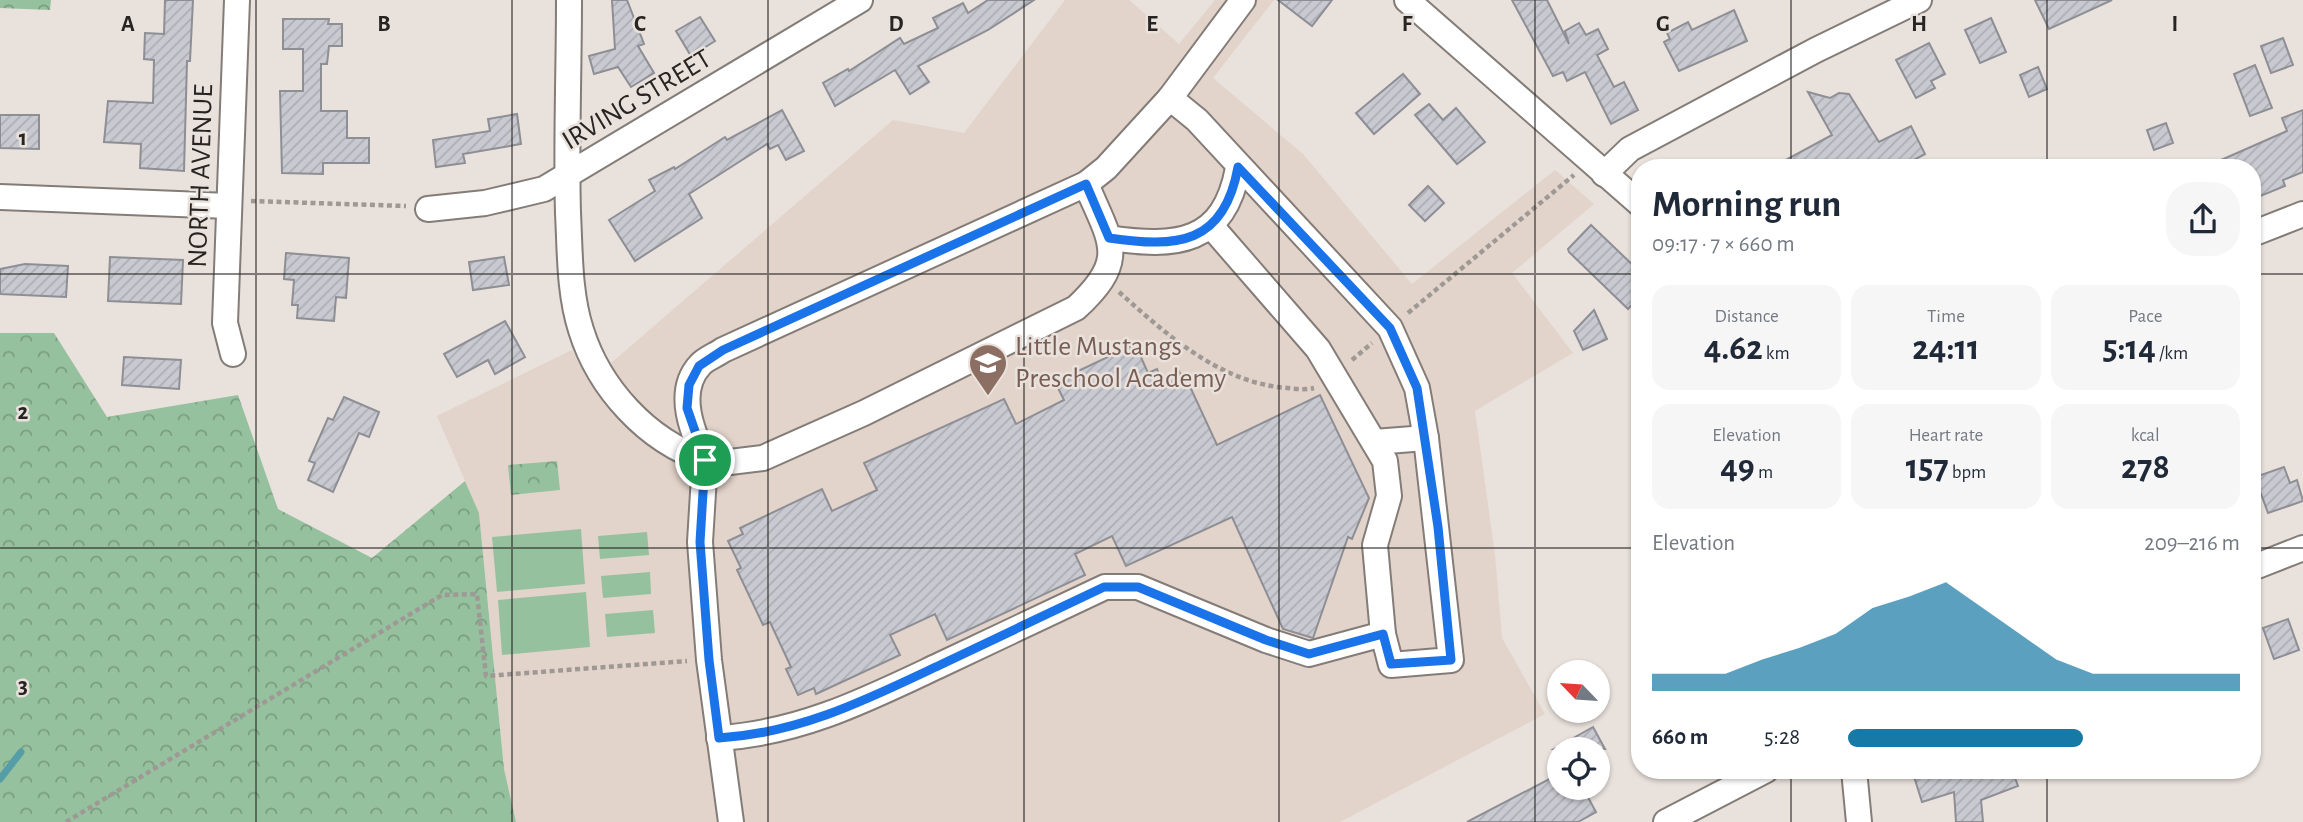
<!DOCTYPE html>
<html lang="en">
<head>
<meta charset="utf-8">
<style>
	body { margin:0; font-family:"Alegreya Sans",sans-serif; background:#f6f6f7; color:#1f2937; height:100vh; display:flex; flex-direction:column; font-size:26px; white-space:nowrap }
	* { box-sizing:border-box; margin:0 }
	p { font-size:23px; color:#747a83 }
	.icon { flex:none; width:38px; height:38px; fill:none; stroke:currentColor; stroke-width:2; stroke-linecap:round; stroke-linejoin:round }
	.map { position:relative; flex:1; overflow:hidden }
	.side { position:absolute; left:1631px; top:159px; width:630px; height:620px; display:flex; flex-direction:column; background:#fff; border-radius:28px; box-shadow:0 2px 5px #0004 }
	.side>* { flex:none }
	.needle { width:46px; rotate:295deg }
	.controls { position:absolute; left:1547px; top:660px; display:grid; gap:14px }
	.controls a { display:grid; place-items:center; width:63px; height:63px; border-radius:50%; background:#fff; box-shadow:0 2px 5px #0004; font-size:35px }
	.pin { position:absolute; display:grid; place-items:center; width:60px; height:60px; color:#fff; margin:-30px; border:4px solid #fff; border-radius:50%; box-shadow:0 2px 7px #0007 }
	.round { display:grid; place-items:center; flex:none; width:74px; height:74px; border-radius:28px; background:#f6f6f7 }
	.head { display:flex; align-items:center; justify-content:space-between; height:119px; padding:0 21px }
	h1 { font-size:38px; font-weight:700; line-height:52px }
	.metrics { display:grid; grid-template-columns:repeat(3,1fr); gap:10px; height:119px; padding:7px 21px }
	.metrics div { display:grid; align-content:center; border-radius:18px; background:#f6f6f7; text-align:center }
	.metrics b { font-size:35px; font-weight:700 }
	.metrics small { font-size:19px; font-weight:400 }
	.metrics p { font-size:19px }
	.chart { height:196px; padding:14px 21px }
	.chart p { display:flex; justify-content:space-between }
	.chart svg { width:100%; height:126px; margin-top:7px; fill:#1779a5; opacity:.7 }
	ul { padding:0 21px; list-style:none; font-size:23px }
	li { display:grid; grid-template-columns:112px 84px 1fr; align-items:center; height:52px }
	li i { height:18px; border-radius:9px; background:#1779a5 }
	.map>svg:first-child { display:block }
	.built { fill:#e3d4cb }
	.forest { fill:url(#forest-crowns) }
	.pitch { fill:#96c19e }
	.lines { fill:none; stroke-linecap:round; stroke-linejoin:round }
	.stream { stroke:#569ea7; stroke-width:7 }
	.building { fill:url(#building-hatch); stroke:#8e8e95; stroke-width:2 }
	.minor-casing { stroke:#837c77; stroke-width:28 }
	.path { stroke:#9f9995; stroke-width:4.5; stroke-dasharray:5 3.5; stroke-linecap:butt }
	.minor { stroke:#fff; stroke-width:24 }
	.route-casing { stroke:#fff; stroke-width:14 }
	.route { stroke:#1a73e8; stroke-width:9 }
	.grid { fill:none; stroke:#272422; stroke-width:2; stroke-opacity:0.55 }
	.labels { text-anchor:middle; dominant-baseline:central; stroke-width:5; stroke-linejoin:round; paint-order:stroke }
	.street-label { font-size:28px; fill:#272422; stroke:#e9e1dc }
	.education-label { font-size:28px; fill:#785e54; stroke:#e9e1dc; text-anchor:start }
	.grid-label { font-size:23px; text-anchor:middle; font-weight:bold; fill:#272422; stroke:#e9e1dc; stroke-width:5; stroke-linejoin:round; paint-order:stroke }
</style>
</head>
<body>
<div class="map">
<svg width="2303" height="822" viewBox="0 0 2303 822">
	<defs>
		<pattern id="forest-crowns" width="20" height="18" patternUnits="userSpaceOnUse" patternTransform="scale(1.75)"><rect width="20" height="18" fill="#96c19e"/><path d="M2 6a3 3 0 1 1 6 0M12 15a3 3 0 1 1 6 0" fill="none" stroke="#7a9d80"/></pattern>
		<pattern id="building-hatch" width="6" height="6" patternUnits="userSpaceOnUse" patternTransform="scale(1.75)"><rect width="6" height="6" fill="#c9cad1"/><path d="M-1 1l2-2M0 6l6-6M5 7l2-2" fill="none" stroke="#adadb3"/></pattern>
	</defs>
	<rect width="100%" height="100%" fill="#e9e1dc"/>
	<path class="built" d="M1065,0H1129L1179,44L1215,0H1274L1213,78L1303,154L1412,284L1555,170L1594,204L1512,273L1573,353L1475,411L1495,555L1502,638L1545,714L1340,822H516L504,769L479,513L437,416L572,350L589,382L893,120L964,133Z"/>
	<g class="forest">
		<path d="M0,0H51L50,10L0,8Z"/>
		<path d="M0,333H54L107,417L238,395L278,509L372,558L465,481L479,513L504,769L516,822H0Z"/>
		<path d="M557,461L560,490L511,495L508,465Z"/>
	</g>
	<g class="pitch">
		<path d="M581,529L585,584L497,592L492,537Z"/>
		<path d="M647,532L649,555L600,559L598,536Z"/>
		<path d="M650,572L651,594L603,598L601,576Z"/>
		<path d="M586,592L590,647L502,655L498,600Z"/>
		<path d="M653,610L655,633L607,637L605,614Z"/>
	</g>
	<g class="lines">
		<path class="stream" d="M0,779L21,752"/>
	</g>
	<g class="building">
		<path d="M165,0H193L190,61H187L184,171L140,168L141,144L104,142L108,101L153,103L154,60L144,59L145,33L164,34Z"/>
		<path d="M612,0H627L644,44L638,46L654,73L631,87L618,67L594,74L589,56L615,49Z"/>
		<path d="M988,0H1034L988,30L918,66L929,82L910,94L895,70L835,106L833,102L823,83L848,69L849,71L900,38L904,44L938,28L933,18L963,3L968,13Z"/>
		<path d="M1278,0H1332L1312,26Z"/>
		<path d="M1512,0H1547L1569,44L1565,31L1579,23L1586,35L1598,29L1608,49L1597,55L1614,87L1624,82L1638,110L1611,124L1585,72L1567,81L1563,72L1553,76Z"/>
		<path d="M2035,0H2112L2049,29Z"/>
		<path d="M1734,10L1747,41L1679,71L1664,42L1670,39L1667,33L1688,22L1692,30Z"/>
		<path d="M700,17L715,41L691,56L676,31Z"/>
		<path d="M1991,18L2006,52L1980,63L1965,30Z"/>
		<path d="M283,19H329L328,24H342V46H329L327,64H321V111H347V138H369V163H323V174L282,173L280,91H303V49H283Z"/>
		<path d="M2283,38L2293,65L2271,73L2261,46Z"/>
		<path d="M1929,43L1945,74L1931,81L1935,88L1916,98L1896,60Z"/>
		<path d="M2255,65L2272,108L2250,116L2234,74Z"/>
		<path d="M2038,67L2047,89L2029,97L2020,75Z"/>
		<path d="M1403,74L1420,94L1374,134L1356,113Z"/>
		<path d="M1808,92L1830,98L1839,93L1849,94L1879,142L1911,126L1925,154L1899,168H1771L1832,135Z"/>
		<path d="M1429,104L1443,120L1456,108L1485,142L1457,164L1415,115Z"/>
		<path d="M782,110L804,151L786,160L778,145L770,149L767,144L689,194L702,218L635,261L609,220L655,191L649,180L674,167L675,169L725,137L727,140Z"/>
		<path d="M2303,110V172L2283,180L2285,186L2258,197L2252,182V168H2203L2287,131L2282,118Z"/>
		<path d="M517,114L521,144L463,154L465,163L436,167L433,140L490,131L488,119Z"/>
		<path d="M0,115H39V149L0,148Z"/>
		<path d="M2166,123L2173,143L2154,150L2147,130Z"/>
		<path d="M1428,186L1444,203L1425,221L1409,205Z"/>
		<path d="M1591,225L1640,272V296L1628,309L1569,252L1568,249Z"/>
		<path d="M286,253L349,258L346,298L336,297L334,321L297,318L298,305H292L294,280L284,279Z"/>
		<path d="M110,257L183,260L181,304L108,301Z"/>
		<path d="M504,257L509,285L473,290L469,262Z"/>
		<path d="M25,264L68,266L66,297L0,294V269Z"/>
		<path d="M1594,310L1607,339L1583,350L1574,331Z"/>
		<path d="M505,321L525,357L495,374L488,360L457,377L444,354Z"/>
		<path d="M1135,344L1148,373L1157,369L1161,379L1179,371L1183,380L1186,378L1217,445L1320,395L1369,498L1352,539L1348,537L1313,638L1283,629L1232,517L1126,566L1112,536L1075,554L1085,575L947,640L935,614L890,635L900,655L816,694L814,688L798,695L786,669L791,667L770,622L763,625L737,570L741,568L728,541L743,534L740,528L822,489L832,511L877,490L864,463L1004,399L1016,424L1064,400L1055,382Z"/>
		<path d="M124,357L181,360L179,389L122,385Z"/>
		<path d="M344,397L379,412L369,437L359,433L333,492L308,480L315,463L309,461L328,418L333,420Z"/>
		<path d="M2284,467L2290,483L2297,480L2303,501L2268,513L2255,477Z"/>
		<path d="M2288,619L2299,650L2274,659L2263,628Z"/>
		<path d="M1593,727L1605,749H1554Z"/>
		<path d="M1912,770H2012L2018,786L1981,800L1983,822H1956L1954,792L1922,802Z"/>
		<path d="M1559,774V788H1583L1596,812L1578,822H1467Z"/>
	</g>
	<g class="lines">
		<defs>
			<g id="minor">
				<path d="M569,0C569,71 566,142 568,213C570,251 569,293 581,330C599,388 647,441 705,460"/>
				<path d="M1407,0L1640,204"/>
				<path d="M1604,174L1630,149L1816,50L1919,0"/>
				<path d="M0,197L229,206"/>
				<path d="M428,209L485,203L544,189L860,0"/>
				<path d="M1212,227L1318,349L1385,461L1389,496L1375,545L1383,634L1391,665L1451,660L1426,438L1417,388L1390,328L1197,120L1170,98L1243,0"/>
				<path d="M2252,234L2303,214"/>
				<path d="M1109,238C1177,248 1224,244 1238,168"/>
				<path d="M233,354L225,323L237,0"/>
				<path d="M1374,442L1426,438"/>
				<path d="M705,460C693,433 675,392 700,365C705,359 716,355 723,350L1086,184"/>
				<path d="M2252,568L2303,548"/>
				<path d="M719,738C801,733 868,699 940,665C995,639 1050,613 1105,587H1138L1266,640L1309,654L1383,634"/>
				<path d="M1854,770L1859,822"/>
				<path d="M731,822L709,660L700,542L705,460L730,462L763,458L864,413L1076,308C1129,259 1111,243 1086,184L1106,168L1170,98"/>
				<path d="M1666,822L1766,770"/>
			</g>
		</defs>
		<use href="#minor" class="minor-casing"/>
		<g class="path">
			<path d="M251,201L406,206"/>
			<path d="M1119,292C1167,335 1220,383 1287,388C1296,389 1306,390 1314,388"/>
			<path d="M1408,313L1574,175"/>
			<path d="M1352,360L1372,343"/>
			<path d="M66,822L442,595L477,594L486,676L687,661"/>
		</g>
		<use href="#minor" class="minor"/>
	</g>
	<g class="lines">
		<defs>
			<path id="route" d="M1238,167L1390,328L1417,388L1438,527L1451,660L1391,664L1383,634L1309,654L1266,640L1138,587H1104C1050,613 995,639 940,665C868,699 801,733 719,738L709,660L700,542L705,460L687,408L689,385L699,366L723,350L1086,184L1109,238C1177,248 1224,245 1238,167Z"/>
		</defs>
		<use href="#route" class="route-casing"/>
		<use href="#route" class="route"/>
	</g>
	<path class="grid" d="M256,0V822M512,0V822M768,0V822M1024,0V822M1279,0V822M1535,0V822M1791,0V168M2047,0V168M0,274H1640M2252,274H2303M0,548H1640M2252,548H2303M1791,770V822M2047,770V822"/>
	<defs>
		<symbol id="school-pin" viewBox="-11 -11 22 30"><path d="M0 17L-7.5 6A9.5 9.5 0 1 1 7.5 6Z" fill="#8d6e63" stroke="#e9e1dc"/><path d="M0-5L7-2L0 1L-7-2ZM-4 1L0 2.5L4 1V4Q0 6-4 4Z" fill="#fff"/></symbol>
	</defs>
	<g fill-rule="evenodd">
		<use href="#school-pin" x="966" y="341" width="44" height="60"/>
	</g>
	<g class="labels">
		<g class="street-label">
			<text transform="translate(637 100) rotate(-31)">IRVING STREET</text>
			<text transform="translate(201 176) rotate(-88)">NORTH AVENUE</text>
		</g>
		<g class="education-label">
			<text x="1015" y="347">Little Mustangs<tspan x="1015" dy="32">Preschool Academy</tspan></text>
		</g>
	</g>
	<g class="grid-label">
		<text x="128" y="31">A</text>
		<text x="384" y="31">B</text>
		<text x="640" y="31">C</text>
		<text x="896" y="31">D</text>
		<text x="1152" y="31">E</text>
		<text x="1407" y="31">F</text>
		<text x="1663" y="31">G</text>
		<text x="1919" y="31">H</text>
		<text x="2175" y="31">I</text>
		<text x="23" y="145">1</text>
		<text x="23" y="419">2</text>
		<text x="23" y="693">3</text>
	</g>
</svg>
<div class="controls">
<a><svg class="needle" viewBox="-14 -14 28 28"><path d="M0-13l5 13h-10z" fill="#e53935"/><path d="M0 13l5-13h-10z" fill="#747a83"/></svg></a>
<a><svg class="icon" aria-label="locate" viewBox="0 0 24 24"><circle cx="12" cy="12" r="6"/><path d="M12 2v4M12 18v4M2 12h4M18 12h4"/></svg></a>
</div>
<div class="pin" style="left:705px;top:460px;background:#1e9e55"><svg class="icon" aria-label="arrive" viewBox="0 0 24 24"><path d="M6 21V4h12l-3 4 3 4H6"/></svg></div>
<section class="side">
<div class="head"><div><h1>Morning run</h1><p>09:17 · 7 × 660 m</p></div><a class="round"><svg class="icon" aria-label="share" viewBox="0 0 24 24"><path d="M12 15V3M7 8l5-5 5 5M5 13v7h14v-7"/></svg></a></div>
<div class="metrics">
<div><p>Distance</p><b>4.62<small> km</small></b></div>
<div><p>Time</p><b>24:11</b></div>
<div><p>Pace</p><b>5:14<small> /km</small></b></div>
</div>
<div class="metrics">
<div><p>Elevation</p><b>49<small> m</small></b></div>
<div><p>Heart rate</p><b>157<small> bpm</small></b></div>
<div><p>kcal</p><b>278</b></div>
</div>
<div class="chart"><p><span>Elevation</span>209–216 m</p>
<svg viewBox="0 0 160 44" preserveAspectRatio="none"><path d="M0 44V38L10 38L20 38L30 33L40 29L50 24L60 15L70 11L80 6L90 15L100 24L110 33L120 38L130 38L140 38L150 38L160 38V44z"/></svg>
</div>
<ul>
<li><b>660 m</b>5:28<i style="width:60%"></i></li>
</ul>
</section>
</div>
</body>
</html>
